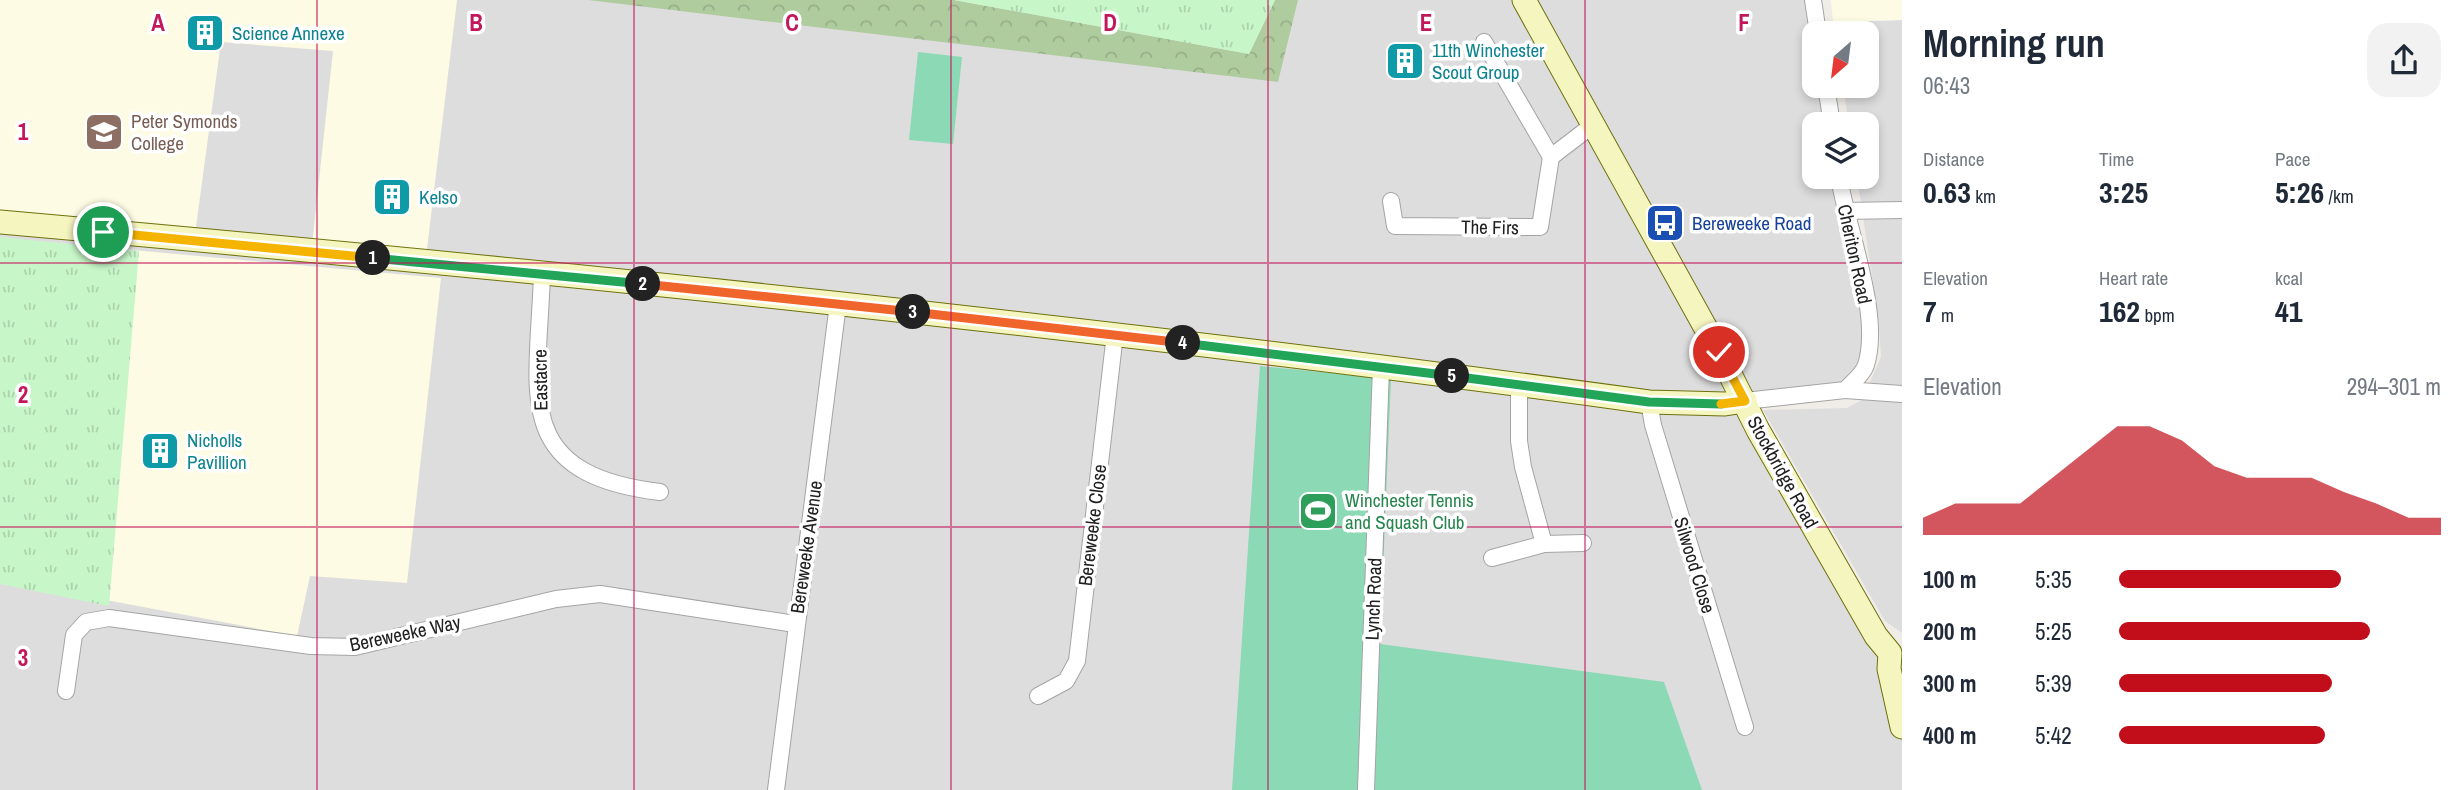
<!DOCTYPE html>
<html lang="en">
<head>
<meta charset="utf-8">
<style>
	body { margin:0; font-family:"Archivo Narrow",sans-serif; background:#f2f2f3; color:#1f2937; height:100vh; display:flex; flex-direction:column; font-size:26px; white-space:nowrap }
	* { box-sizing:border-box; margin:0 }
	p { font-size:23px; color:#747a83 }
	.icon { flex:none; width:38px; height:38px; fill:none; stroke:currentColor; stroke-width:2; stroke-linecap:round; stroke-linejoin:round }
	.map { position:relative; flex:1; overflow:hidden }
	.panel { display:flex; flex-direction:column; background:#fff; width:560px }
	.panel>* { flex:none }
	.needle { width:46px; rotate:208deg }
	.tools { position:absolute; left:1802px; top:21px; display:grid; gap:14px }
	.tools a { display:grid; place-items:center; width:77px; height:77px; border-radius:14px; background:#fff; box-shadow:0 4px 10px #0003; font-size:35px }
	.pin { position:absolute; display:grid; place-items:center; width:60px; height:60px; color:#fff; margin:-30px; border:4px solid #fff; border-radius:50%; box-shadow:0 2px 7px #0007 }
	.km { position:absolute; width:35px; height:35px; margin:-18px; border-radius:50%; background:#222; color:#fff; font-size:19px; line-height:35px; text-align:center }
	.round { display:grid; place-items:center; flex:none; width:74px; height:74px; border-radius:21px; background:#f2f2f3 }
	.summary { display:flex; align-items:center; justify-content:space-between; height:119px; padding:0 21px }
	h1 { font-size:38px; font-weight:700; line-height:52px }
	.figures { display:grid; grid-template-columns:repeat(3,1fr); gap:10px; height:119px; padding:7px 21px }
	.figures div { display:grid; align-content:center }
	.figures b { font-size:30px; font-weight:700 }
	.figures small { font-size:19px; font-weight:400 }
	.figures p { font-size:19px }
	.chart { height:196px; padding:14px 21px }
	.chart p { display:flex; justify-content:space-between }
	.chart svg { width:100%; height:126px; margin-top:7px; fill:#c10e1a; opacity:.7 }
	ul { padding:0 21px; list-style:none; font-size:23px }
	li { display:grid; grid-template-columns:112px 84px 1fr; align-items:center; height:52px }
	li i { height:18px; border-radius:9px; background:#c10e1a }
	main { display:flex; flex:1; min-height:0 }
	.map>svg:first-child { display:block }
	.residential { fill:#dedddd }
	.education { fill:#fdfbe3 }
	.forest { fill:url(#forest-crowns) }
	.park { fill:url(#park-tufts) }
	.pitch { fill:#8bd9b5 }
	.lines { fill:none; stroke-linecap:round; stroke-linejoin:round }
	.minor-casing { stroke:#a4a4a4; stroke-width:18 }
	.secondary-casing { stroke:#6d710d; stroke-width:25 }
	.minor { stroke:#fff; stroke-width:16 }
	.secondary { stroke:#f5f5bf; stroke-width:23 }
	.split-1-casing { stroke:#fff; stroke-width:14 }
	.split-2-casing { stroke:#fff; stroke-width:14 }
	.split-3-casing { stroke:#fff; stroke-width:14 }
	.split-4-casing { stroke:#fff; stroke-width:14 }
	.split-5-casing { stroke:#fff; stroke-width:14 }
	.split-6-casing { stroke:#fff; stroke-width:14 }
	.split-7-casing { stroke:#fff; stroke-width:14 }
	.split-1 { stroke:#f5b400; stroke-width:9 }
	.split-2 { stroke:#22a559; stroke-width:9 }
	.split-3 { stroke:#f0652b; stroke-width:9 }
	.split-4 { stroke:#f0652b; stroke-width:9 }
	.split-5 { stroke:#22a559; stroke-width:9 }
	.split-6 { stroke:#22a559; stroke-width:9 }
	.split-7 { stroke:#f5b400; stroke-width:9 }
	.grid { fill:none; stroke:#c2185b; stroke-width:2; stroke-opacity:0.55 }
	.labels { text-anchor:middle; dominant-baseline:central; stroke-width:7; stroke-linejoin:round; paint-order:stroke }
	.culture-label { font-size:19px; fill:#0d838f; stroke:#fff; text-anchor:start }
	.education-label { font-size:19px; fill:#785e54; stroke:#fff; text-anchor:start }
	.transit-label { font-size:19px; fill:#164399; stroke:#fff; text-anchor:start }
	.street-label { font-size:19px; fill:#202020; stroke:#fff }
	.leisure-label { font-size:19px; fill:#27864d; stroke:#fff; text-anchor:start }
	.grid-label { font-size:23px; text-anchor:middle; font-weight:bold; fill:#c2185b; stroke:#fff; stroke-width:7; stroke-linejoin:round; paint-order:stroke }
</style>
</head>
<body>
<main>
<div class="map">
<svg width="1902" height="790" viewBox="0 0 1902 790">
	<defs>
		<pattern id="forest-crowns" width="20" height="18" patternUnits="userSpaceOnUse" patternTransform="scale(1.75)"><rect width="20" height="18" fill="#afcc9e"/><path d="M2 6a3 3 0 1 1 6 0M12 15a3 3 0 1 1 6 0" fill="none" stroke="#96af88"/></pattern>
		<pattern id="park-tufts" width="24" height="20" patternUnits="userSpaceOnUse" patternTransform="scale(1.75)"><rect width="24" height="20" fill="#c7f6c8"/><path d="M3 7l-1-3M5 7V3M7 7l1-3M15 17l-1-3M17 17v-4M19 17l1-3" fill="none" stroke="#abd3ac"/></pattern>
	</defs>
	<rect width="100%" height="100%" fill="#f0ece7"/>
	<g class="residential">
		<path d="M0,0H1813L1815,86H1826L1832,124H1815V177H1839L1870,344L1845,390L1745,400L1890,653H1902V790H0Z"/>
		<path d="M1902,20V633L1885,621L1763,410L1847,408L1862,400L1881,357L1879,323L1857,177H1867V124H1849L1843,86H1867V33H1835L1833,22Z"/>
	</g>
	<g class="education">
		<path d="M0,0H457L426,257L312,245L333,51L221,42L195,234L0,213Z"/>
		<path d="M1831,0H1902V20L1833,22Z"/>
		<path d="M0,238L441,278L407,583L310,576L297,636L0,580Z"/>
	</g>
	<path class="forest" d="M588,0H954L1249,54L1275,0H1298L1278,82Z"/>
	<g class="park">
		<path d="M954,0H1275L1249,54Z"/>
		<path d="M0,237L139,251L109,606L0,584Z"/>
	</g>
	<g class="pitch">
		<path d="M918,52L962,57L953,144L909,140Z"/>
		<path d="M1260,366L1391,379L1380,644L1664,682L1702,790H1232Z"/>
	</g>
	<g class="lines">
		<defs>
			<g id="minor">
				<path d="M1813,0L1818,33"/>
				<path d="M1484,42L1551,157"/>
				<path d="M1826,86L1832,124"/>
				<path d="M1391,201L1395,226L1540,227L1551,157L1594,124"/>
				<path d="M1844,211L1902,210"/>
				<path d="M542,275C538,393 510,474 660,492"/>
				<path d="M1519,384V441L1523,467L1544,544L1583,543"/>
				<path d="M1845,390L1902,394"/>
				<path d="M1745,401L1845,390C1852,383 1863,374 1866,365C1882,315 1847,229 1839,177"/>
				<path d="M1649,402L1653,425L1745,727"/>
				<path d="M1492,558L1544,544"/>
				<path d="M66,691L74,635L86,622L109,618L311,646L355,647L556,599L600,594L795,624"/>
				<path d="M1038,696L1066,681L1077,661L1115,334"/>
				<path d="M776,790L838,304"/>
				<path d="M1366,790L1381,367"/>
			</g>
			<g id="secondary">
				<path d="M1524,0L1719,352L1758,430L1876,636L1890,653L1889,669L1902,727"/>
				<path d="M0,222C551,271 1101,327 1649,402L1725,404L1745,401"/>
			</g>
		</defs>
		<use href="#minor" class="minor-casing"/>
		<use href="#secondary" class="secondary-casing"/>
		<use href="#minor" class="minor"/>
		<use href="#secondary" class="secondary"/>
	</g>
	<g class="lines">
		<defs>
			<path id="split-1" d="M103,232L373,258"/>
			<path id="split-2" d="M373,258L643,284"/>
			<path id="split-3" d="M643,284L913,312"/>
			<path id="split-4" d="M913,312L1183,343"/>
			<path id="split-5" d="M1183,343L1452,376"/>
			<path id="split-6" d="M1452,376L1649,402L1721,404"/>
			<path id="split-7" d="M1719,352L1745,401L1721,404"/>
		</defs>
		<use href="#split-1" class="split-1-casing"/>
		<use href="#split-2" class="split-2-casing"/>
		<use href="#split-3" class="split-3-casing"/>
		<use href="#split-4" class="split-4-casing"/>
		<use href="#split-5" class="split-5-casing"/>
		<use href="#split-6" class="split-6-casing"/>
		<use href="#split-7" class="split-7-casing"/>
		<use href="#split-1" class="split-1"/>
		<use href="#split-2" class="split-2"/>
		<use href="#split-3" class="split-3"/>
		<use href="#split-4" class="split-4"/>
		<use href="#split-5" class="split-5"/>
		<use href="#split-6" class="split-6"/>
		<use href="#split-7" class="split-7"/>
	</g>
	<path class="grid" d="M317,0V790M634,0V790M951,0V790M1268,0V790M1585,0V790M0,263H1902M0,527H1902"/>
	<defs>
		<symbol id="building-square" viewBox="-11 -11 22 22"><rect x="-9" y="-9" width="18" height="18" rx="4" fill="#0f9aa8" stroke="#fff"/><path d="M-4-6H4V6H1V3H-1V6H-4ZM-2.5-4.3h1.7v1.8h-1.7ZM.8-4.3h1.7v1.8H.8ZM-2.5-1h1.7V.8h-1.7ZM.8-1h1.7V.8H.8Z" fill="#fff"/></symbol>
		<symbol id="university-square" viewBox="-11 -11 22 22"><rect x="-9" y="-9" width="18" height="18" rx="4" fill="#8d6e63" stroke="#fff"/><path d="M0-5L7-2L0 1L-7-2ZM-4 1L0 2.5L4 1V4Q0 6-4 4Z" fill="#fff"/></symbol>
		<symbol id="bus-square" viewBox="-11 -11 22 22"><rect x="-9" y="-9" width="18" height="18" rx="4" fill="#1a4fb4" stroke="#fff"/><path d="M-5-6H5V4H4V6H2V4H-2V6H-4V4H-5ZM-3.5-4V0h7V-4ZM-3.5 1.2v1.5H-2V1.2ZM2 1.2v1.5H3.5V1.2Z" fill="#fff"/></symbol>
		<symbol id="stadium-square" viewBox="-11 -11 22 22"><rect x="-9" y="-9" width="18" height="18" rx="4" fill="#2e9e5b" stroke="#fff"/><path d="M0-5a6.5 5 0 1 0 0 10a6.5 5 0 1 0 0-10ZM-3.5-1.8h7v3.6h-7Z" fill="#fff"/></symbol>
	</defs>
	<g fill-rule="evenodd">
		<use href="#building-square" x="183" y="11" width="44" height="44"/>
		<use href="#building-square" x="1383" y="39" width="44" height="44"/>
		<use href="#university-square" x="82" y="110" width="44" height="44"/>
		<use href="#building-square" x="370" y="175" width="44" height="44"/>
		<use href="#bus-square" x="1643" y="201" width="44" height="44"/>
		<use href="#building-square" x="138" y="429" width="44" height="44"/>
		<use href="#stadium-square" x="1296" y="489" width="44" height="44"/>
	</g>
	<g class="labels">
		<g class="culture-label">
			<text x="232" y="33">Science Annexe</text>
			<text x="1432" y="50">11th Winchester<tspan x="1432" dy="22">Scout Group</tspan></text>
			<text x="419" y="197">Kelso</text>
			<text x="187" y="440">Nicholls<tspan x="187" dy="22">Pavillion</tspan></text>
		</g>
		<g class="education-label">
			<text x="131" y="121">Peter Symonds<tspan x="131" dy="22">College</tspan></text>
		</g>
		<g class="transit-label">
			<text x="1692" y="223">Bereweeke Road</text>
		</g>
		<g class="street-label">
			<text transform="translate(1490 227) rotate(1)">The Firs</text>
			<text transform="translate(1855 254) rotate(78)">Cheriton Road</text>
			<text transform="translate(540 380) rotate(-91)">Eastacre</text>
			<text transform="translate(1783 472) rotate(61)">Stockbridge Road</text>
			<text transform="translate(1092 525) rotate(-83)">Bereweeke Close</text>
			<text transform="translate(806 547) rotate(-82)">Bereweeke Avenue</text>
			<text transform="translate(1695 565) rotate(73)">Silwood Close</text>
			<text transform="translate(1373 599) rotate(-88)">Lynch Road</text>
			<text transform="translate(405 633) rotate(-12)">Bereweeke Way</text>
		</g>
		<g class="leisure-label">
			<text x="1345" y="500">Winchester Tennis<tspan x="1345" dy="22">and Squash Club</tspan></text>
		</g>
	</g>
	<g class="grid-label">
		<text x="158" y="31">A</text>
		<text x="476" y="31">B</text>
		<text x="792" y="31">C</text>
		<text x="1110" y="31">D</text>
		<text x="1426" y="31">E</text>
		<text x="1744" y="31">F</text>
		<text x="23" y="140">1</text>
		<text x="23" y="403">2</text>
		<text x="23" y="666">3</text>
	</g>
</svg>
<div class="tools">
<a><svg class="needle" viewBox="-14 -14 28 28"><path d="M0-13l5 13h-10z" fill="#e53935"/><path d="M0 13l5-13h-10z" fill="#747a83"/></svg></a>
<a><svg class="icon" aria-label="layers" viewBox="0 0 24 24"><path d="M12 4l9 5-9 5-9-5zM3 14l9 5 9-5"/></svg></a>
</div>
<div class="pin" style="left:103px;top:232px;background:#1e9e55"><svg class="icon" aria-label="arrive" viewBox="0 0 24 24"><path d="M6 21V4h12l-3 4 3 4H6"/></svg></div>
<div class="pin" style="left:1719px;top:352px;background:#d93025"><svg class="icon" aria-label="check" viewBox="0 0 24 24"><path d="M5 12l5 5 9-10"/></svg></div>
<b class="km" style="left:373px;top:258px">1</b>
<b class="km" style="left:643px;top:284px">2</b>
<b class="km" style="left:913px;top:312px">3</b>
<b class="km" style="left:1183px;top:343px">4</b>
<b class="km" style="left:1452px;top:376px">5</b>
</div>
<section class="panel">
<div class="summary"><div><h1>Morning run</h1><p>06:43</p></div><a class="round"><svg class="icon" aria-label="share" viewBox="0 0 24 24"><path d="M12 15V3M7 8l5-5 5 5M5 13v7h14v-7"/></svg></a></div>
<div class="figures">
<div><p>Distance</p><b>0.63<small> km</small></b></div>
<div><p>Time</p><b>3:25</b></div>
<div><p>Pace</p><b>5:26<small> /km</small></b></div>
</div>
<div class="figures">
<div><p>Elevation</p><b>7<small> m</small></b></div>
<div><p>Heart rate</p><b>162<small> bpm</small></b></div>
<div><p>kcal</p><b>41</b></div>
</div>
<div class="chart"><p><span>Elevation</span>294–301 m</p>
<svg viewBox="0 0 160 44" preserveAspectRatio="none"><path d="M0 44V38L10 33L20 33L30 33L40 24L50 15L60 6L70 6L80 11L90 20L100 24L110 24L120 24L130 29L140 33L150 38L160 38V44z"/></svg>
</div>
<ul>
<li><b>100 m</b>5:35<i style="width:69%"></i></li>
<li><b>200 m</b>5:25<i style="width:78%"></i></li>
<li><b>300 m</b>5:39<i style="width:66%"></i></li>
<li><b>400 m</b>5:42<i style="width:64%"></i></li>
</ul>
</section>
</main>
</body>
</html>
